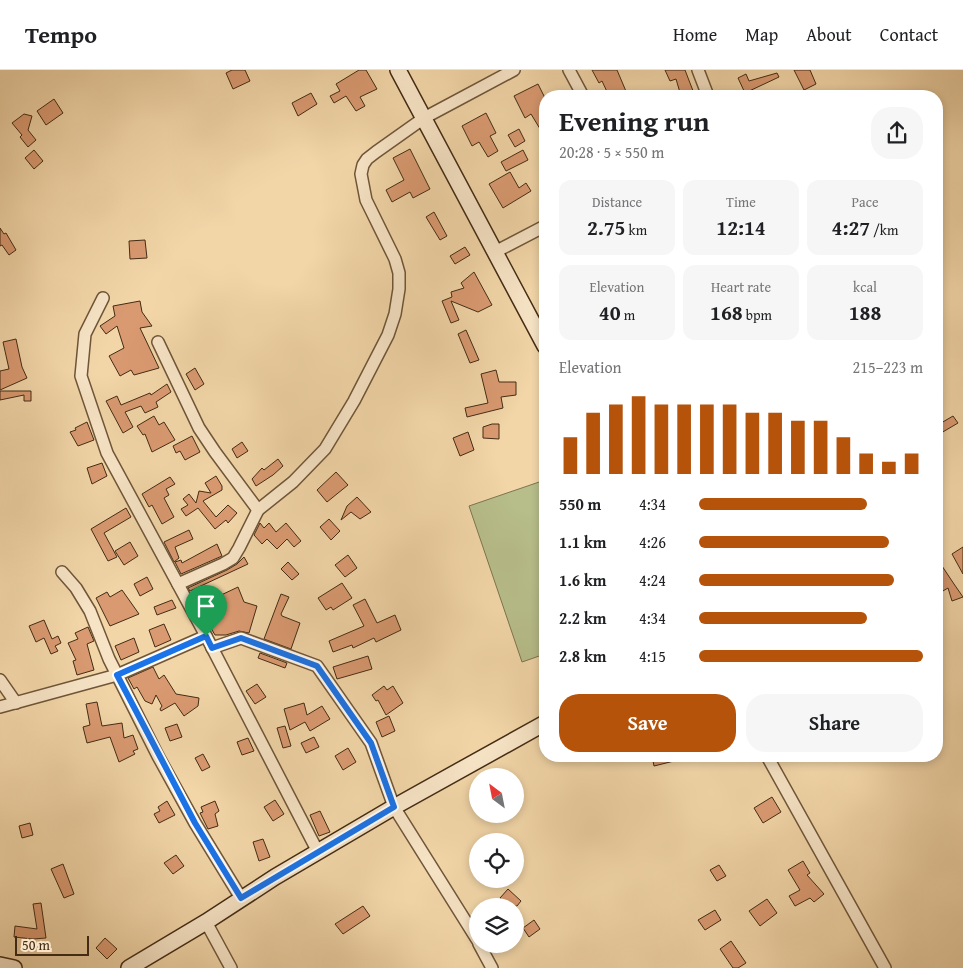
<!DOCTYPE html>
<html lang="en">
<head>
<meta charset="utf-8">
<style>
	body { margin:0; font-family:"Gentium Book Plus",serif; background:#f6f6f6; color:#202124; height:100vh; display:flex; flex-direction:column; font-size:19px; white-space:nowrap }
	* { box-sizing:border-box; margin:0 }
	p { font-size:16px; color:#757577 }
	.icon { flex:none; width:28px; height:28px; fill:none; stroke:currentColor; stroke-width:2; stroke-linecap:round; stroke-linejoin:round }
	.map { position:relative; flex:1; overflow:hidden }
	.side { position:absolute; left:539px; top:20px; width:404px; height:672px; display:flex; flex-direction:column; background:#fff; border-radius:20px; box-shadow:0 2px 8px #0003 }
	.side>* { flex:none }
	.needle { width:32px; rotate:328deg }
	.tools { position:absolute; left:469px; top:698px; display:grid; gap:10px }
	.tools a { display:grid; place-items:center; width:55px; height:55px; border-radius:50%; background:#fff; box-shadow:0 2px 8px #0003; font-size:25px }
	.scale { position:absolute; left:15px; bottom:12px; width:74px; box-sizing:border-box; padding-left:5px; border:2px solid #432b14; border-top:0; font-size:14px; line-height:18px; white-space:nowrap; color:#432b14; -webkit-text-stroke:4px #f7e4c6; paint-order:stroke }
	.pin { position:absolute; display:grid; place-items:center; width:42px; height:42px; color:#fff; margin:-51px -21px; border-radius:50% 50% 50% 0; rotate:-45deg; box-shadow:0 0 5px #0007 }
	.pin .icon { rotate:45deg }
	.round { display:grid; place-items:center; flex:none; width:52px; height:52px; border-radius:20px; background:#f6f6f6 }
	.headline { display:flex; align-items:center; justify-content:space-between; height:85px; padding:0 20px }
	h1 { font-size:28px; font-weight:700; line-height:38px }
	.stats { display:grid; grid-template-columns:repeat(3,1fr); gap:8px; height:85px; padding:5px 20px }
	.stats div { display:grid; align-content:center; border-radius:12px; background:#f6f6f6; text-align:center }
	.stats b { font-size:21px; font-weight:700 }
	.stats small { font-size:14px; font-weight:400 }
	.stats p { font-size:14px }
	.chart { height:140px; padding:10px 20px }
	.chart p { display:flex; justify-content:space-between }
	.chart svg { width:100%; height:90px; margin-top:5px; stroke:#b45309; stroke-width:6 }
	.action { display:flex; gap:10px; margin-top:auto; padding:10px 20px }
	.action a { flex:1; height:58px; border-radius:20px; background:#b45309; color:#fff; font-size:20px; font-weight:700; line-height:58px; text-align:center }
	.action a+a { background:#f6f6f6; color:#202124 }
	ul { padding:0 20px; list-style:none; font-size:16px }
	li { display:grid; grid-template-columns:80px 60px 1fr; align-items:center; height:38px }
	li i { height:12px; border-radius:6px; background:#b45309 }
	header { display:flex; align-items:center; gap:30px; box-sizing:border-box; height:70px; padding:0 25px; background:#fff; border-bottom:1px solid #e0e0e0 }
	header strong { font-size:24px }
	nav { display:flex; gap:28px; margin-inline-start:auto; font-size:18px }
	.map>svg:first-child { display:block }
	.green { fill:#b7be8a; stroke:#7d744f }
	.building { fill:#da9a71; stroke:#432b14 }
	.lines { fill:none; stroke-linecap:round; stroke-linejoin:round }
	.street-casing { stroke:#6f5639; stroke-width:14 }
	.secondary-casing { stroke:#432b14; stroke-width:18 }
	.street { stroke:#f7e4c6; stroke-width:11 }
	.secondary { stroke:#f7e4c6; stroke-width:15 }
	.route-casing { stroke:#fff; stroke-width:10 }
	.route { stroke:#1a73e8; stroke-width:6 }
</style>
</head>
<body>
<header>
<strong>Tempo</strong>
<nav><a>Home</a><a>Map</a><a>About</a><a>Contact</a></nav>
</header>
<div class="map">
<svg width="963" height="898" viewBox="0 0 963 898">
	<rect width="100%" height="100%" fill="#f2d6a8"/>
	<filter id="stains"><feTurbulence type="fractalNoise" baseFrequency=".004" numOctaves="4"/><feColorMatrix values="0 0 0 0 .2 0 0 0 0 .09 0 0 0 0 .02 0 0 0 .5 -.17"/></filter>
	<radialGradient id="worn" r=".72"><stop offset=".6" stop-color="#630" stop-opacity="0"/><stop offset="1" stop-color="#630" stop-opacity=".3"/></radialGradient>
	<path class="green" d="M545,410V584L522,592L469,436Z"/>
	<g class="building">
		<path d="M232,0H245L250,11L233,19L226,3Z"/>
		<path d="M359,0H366L377,19L360,27L365,36L356,41L346,26L334,33L330,26L340,21L336,14Z"/>
		<path d="M592,0H617L628,26H609L602,11L599,13Z"/>
		<path d="M665,0H685L695,26H681L676,9L670,11Z"/>
		<path d="M794,0H810L816,14L804,20Z"/>
		<path d="M777,3L779,7L745,23L738,8L746,4L749,11Z"/>
		<path d="M538,14L545,28V37L541,39L545,47V67L531,44L525,48L514,26Z"/>
		<path d="M311,23L317,34L298,46L292,33Z"/>
		<path d="M54,29L63,43L46,55L37,41Z"/>
		<path d="M486,43L496,63L490,66L498,81L488,87L479,72L472,76L462,56Z"/>
		<path d="M24,44L32,46L28,60L36,70L28,77L20,67L22,65L12,53Z"/>
		<path d="M519,59L525,71L515,77L508,65Z"/>
		<path d="M410,79L430,119L413,128L410,122L392,132L386,120L404,110L393,88Z"/>
		<path d="M34,80L43,91L34,99L25,88Z"/>
		<path d="M523,80L528,90L506,101L501,92Z"/>
		<path d="M510,102L519,118L526,113L531,121L503,138L489,114Z"/>
		<path d="M434,142L447,166L440,170L426,147Z"/>
		<path d="M0,158L4,164L6,163L16,180L9,185L2,175L0,176Z"/>
		<path d="M145,170L147,188L130,189L129,171Z"/>
		<path d="M465,177L470,185L455,194L450,186Z"/>
		<path d="M474,202L492,235L478,242L451,231L459,250L451,253L442,231L452,227L451,222L464,218L461,213Z"/>
		<path d="M140,231L142,242L152,256L140,258L159,298L134,305L131,300L120,306L109,286L124,278L117,256L106,264L100,256L115,246L113,236Z"/>
		<path d="M466,260L479,290L470,293L458,264Z"/>
		<path d="M16,269L22,297L27,308L0,320V301L9,299L3,272Z"/>
		<path d="M195,298L204,314L195,320L186,304Z"/>
		<path d="M496,300L499,312H516V325L501,327L503,338L467,347L465,338L488,333L481,304Z"/>
		<path d="M167,314L171,322L156,332L158,337L145,343L141,336L125,342L133,357L123,363L106,331L117,326L121,335L150,323L151,325Z"/>
		<path d="M0,321H31V331H24V325L0,330Z"/>
		<path d="M154,346L159,355L164,352L175,370L152,382L145,364L143,365L137,356Z"/>
		<path d="M953,346L958,353L936,366V356Z"/>
		<path d="M87,352L94,370L78,376L70,362L76,360L75,358Z"/>
		<path d="M492,354H499V369L483,368V357Z"/>
		<path d="M468,362L474,380L460,386L453,368Z"/>
		<path d="M192,366L200,382L185,390L180,381L176,383L173,376Z"/>
		<path d="M242,372L248,381L237,388L232,379Z"/>
		<path d="M278,389L283,396L273,405L256,416L252,409L262,398L264,400Z"/>
		<path d="M102,393L107,406L92,414L87,398Z"/>
		<path d="M336,402L348,415L327,432L317,420Z"/>
		<path d="M216,406L222,416V420L203,431L216,447L228,435L237,443L228,453L226,450L215,459L198,438L186,446L181,439L188,435L183,429L189,424L196,433L199,421L211,423L205,413Z"/>
		<path d="M170,407L175,414L166,419L169,425L164,428L174,447L162,454L152,435L149,437L142,424Z"/>
		<path d="M357,427L371,442L360,449L351,442L341,450L347,436Z"/>
		<path d="M126,438L131,447L104,463L117,487L108,491L91,459Z"/>
		<path d="M329,449L340,461L331,470L320,457Z"/>
		<path d="M260,453L264,458L269,453L276,462L286,453L301,471L294,477L287,469L277,479L267,469L262,474L254,465Z"/>
		<path d="M189,460L193,469L175,477L179,488L174,492L164,472Z"/>
		<path d="M130,472L138,486L124,495L115,481Z"/>
		<path d="M217,474L222,486L181,504L175,492L181,490L182,493Z"/>
		<path d="M963,477V504L952,484Z"/>
		<path d="M348,485L357,498L345,507L335,495Z"/>
		<path d="M244,487L248,494L190,521L188,518L227,500L237,494Z"/>
		<path d="M936,487L954,514L963,527L952,531L948,518L936,525Z"/>
		<path d="M288,492L299,504L292,510L281,499Z"/>
		<path d="M147,507L153,519L140,526L134,514Z"/>
		<path d="M342,513L352,528L333,540L331,537L326,540L318,528Z"/>
		<path d="M238,517L244,532L257,536L249,563L239,561L226,565H215L198,536Z"/>
		<path d="M122,520L139,544L110,556L96,528L107,522L110,527Z"/>
		<path d="M281,524L289,527L281,544L282,546L300,553L291,579L264,569Z"/>
		<path d="M365,529L377,553L395,545L401,560L376,572L374,568L353,578L352,575L333,582L329,571L364,556L353,535Z"/>
		<path d="M172,530L176,538L157,545L154,537Z"/>
		<path d="M44,550L52,569L58,566L61,573L55,576L58,581L51,584L44,568L36,572L29,556Z"/>
		<path d="M164,554L171,570L155,577L149,560Z"/>
		<path d="M88,557L94,571L87,574L94,600L77,605L73,591L76,590L68,573L78,569L75,563Z"/>
		<path d="M134,568L139,582L121,590L115,576Z"/>
		<path d="M260,583L287,593L285,598L258,588Z"/>
		<path d="M368,586L372,599L337,609L333,597Z"/>
		<path d="M153,597L159,609L164,605L176,624L199,628L198,636L184,646L175,633L161,641L160,639L162,636L156,625L152,634L145,631L137,617L134,619L128,608Z"/>
		<path d="M257,614L266,627L255,634L246,621Z"/>
		<path d="M384,616L387,620L393,616L403,633L386,645L378,630L376,631L372,625Z"/>
		<path d="M97,632L102,656L122,653L124,668L133,665L138,679L133,681L135,684L119,692L110,667L87,673L83,657L90,655L86,634Z"/>
		<path d="M304,633L307,645L322,636L330,649L310,661L305,652L290,660L284,639Z"/>
		<path d="M389,646L395,661L382,667L376,652Z"/>
		<path d="M177,654L182,667L170,671L165,658Z"/>
		<path d="M285,656L291,676L283,678L277,658Z"/>
		<path d="M314,667L319,677L306,683L301,673Z"/>
		<path d="M248,668L254,681L242,685L237,672Z"/>
		<path d="M348,678L356,692L343,700L335,686Z"/>
		<path d="M203,684L210,697L202,701L195,688Z"/>
		<path d="M652,686H682V689L654,696Z"/>
		<path d="M772,727L781,742L763,753L754,738Z"/>
		<path d="M275,730L284,744L273,751L264,737Z"/>
		<path d="M167,731L175,745L159,753L154,744L160,741L158,737Z"/>
		<path d="M215,731L219,741L215,744L218,756L208,759L200,743L203,742L201,737Z"/>
		<path d="M320,741L330,762L319,766L310,745Z"/>
		<path d="M30,753L33,765L22,768L19,756Z"/>
		<path d="M263,769L270,787L259,791L253,772Z"/>
		<path d="M176,785L184,796L173,804L164,793Z"/>
		<path d="M803,791L810,803L807,805L824,824L814,832L810,828L795,836L789,826L800,820L788,800Z"/>
		<path d="M63,794L74,824L64,828L51,799Z"/>
		<path d="M719,795L726,806L717,811L710,800Z"/>
		<path d="M508,819L521,831L517,836H510L500,828Z"/>
		<path d="M767,829L777,843L760,856L749,841Z"/>
		<path d="M41,833L46,868L33,869L14,867L15,856L37,859L33,834Z"/>
		<path d="M363,836L370,846L343,864L335,854Z"/>
		<path d="M715,840L721,850L705,860L698,850Z"/>
		<path d="M534,850L540,859L529,867L523,858Z"/>
		<path d="M105,868L117,879L107,889L96,878Z"/>
		<path d="M731,871L746,893L738,898H733L720,879Z"/>
	</g>
	<g class="lines">
		<defs>
			<g id="street">
				<path d="M569,0L583,26"/>
				<path d="M698,0L708,26"/>
				<path d="M495,182L545,156"/>
				<path d="M103,228L85,264L81,306L107,383L206,566L318,782"/>
				<path d="M158,272L199,358L215,382L258,440"/>
				<path d="M62,502L76,518L90,541L109,589L158,686L195,753L241,828"/>
				<path d="M178,514L223,494L233,488L239,478L258,440L293,412L325,379L354,331L388,265L395,244L399,219V203L395,189L366,130L361,104L363,95L367,89L376,82L424,48L514,0"/>
				<path d="M212,578L241,568L317,596L371,673L394,737L478,871"/>
				<path d="M0,610L16,633"/>
				<path d="M0,637L117,605L206,566"/>
				<path d="M767,686L885,898"/>
				<path d="M206,852L231,898"/>
				<path d="M479,874L492,898"/>
			</g>
			<g id="secondary">
				<path d="M398,0L545,276"/>
				<path d="M0,895L14,898"/>
				<path d="M129,898L206,852L275,807L394,737L545,653"/>
			</g>
		</defs>
		<use href="#street" class="street-casing"/>
		<use href="#secondary" class="secondary-casing"/>
		<use href="#street" class="street"/>
		<use href="#secondary" class="secondary"/>
	</g>
	<g class="lines">
		<defs>
			<path id="route" d="M206,566L212,578L241,568L317,596L371,673L394,737L241,828L195,753L117,605Z"/>
		</defs>
		<use href="#route" class="route-casing"/>
		<use href="#route" class="route"/>
	</g>
	<rect width="100%" height="100%" filter="url(#stains)"/>
	<rect width="100%" height="100%" fill="url(#worn)"/>
</svg>
<div class="tools">
<a><svg class="needle" viewBox="-14 -14 28 28"><path d="M0-13l5 13h-10z" fill="#e53935"/><path d="M0 13l5-13h-10z" fill="#757577"/></svg></a>
<a><svg class="icon" aria-label="locate" viewBox="0 0 24 24"><circle cx="12" cy="12" r="6"/><path d="M12 2v4M12 18v4M2 12h4M18 12h4"/></svg></a>
<a><svg class="icon" aria-label="layers" viewBox="0 0 24 24"><path d="M12 4l9 5-9 5-9-5zM3 14l9 5 9-5"/></svg></a>
</div>
<div class="scale">50 m</div>
<div class="pin" style="left:206px;top:566px;background:#1e9e55"><svg class="icon" aria-label="arrive" viewBox="0 0 24 24"><path d="M6 21V4h12l-3 4 3 4H6"/></svg></div>
<section class="side">
<div class="headline"><div><h1>Evening run</h1><p>20:28 · 5 × 550 m</p></div><a class="round"><svg class="icon" aria-label="share" viewBox="0 0 24 24"><path d="M12 15V3M7 8l5-5 5 5M5 13v7h14v-7"/></svg></a></div>
<div class="stats">
<div><p>Distance</p><b>2.75<small> km</small></b></div>
<div><p>Time</p><b>12:14</b></div>
<div><p>Pace</p><b>4:27<small> /km</small></b></div>
</div>
<div class="stats">
<div><p>Elevation</p><b>40<small> m</small></b></div>
<div><p>Heart rate</p><b>168<small> bpm</small></b></div>
<div><p>kcal</p><b>188</b></div>
</div>
<div class="chart"><p><span>Elevation</span>215–223 m</p>
<svg viewBox="0 0 160 44" preserveAspectRatio="none"><path d="M5 44V26M15 44V14M25 44V10M35 44V6M45 44V10M55 44V10M65 44V10M75 44V10M85 44V14M95 44V14M105 44V18M115 44V18M125 44V26M135 44V34M145 44V38M155 44V34"/></svg>
</div>
<ul>
<li><b>550 m</b>4:34<i style="width:75%"></i></li>
<li><b>1.1 km</b>4:26<i style="width:85%"></i></li>
<li><b>1.6 km</b>4:24<i style="width:87%"></i></li>
<li><b>2.2 km</b>4:34<i style="width:75%"></i></li>
<li><b>2.8 km</b>4:15<i style="width:100%"></i></li>
</ul>
<div class="action"><a>Save</a><a>Share</a></div>
</section>
</div>
</body>
</html>
